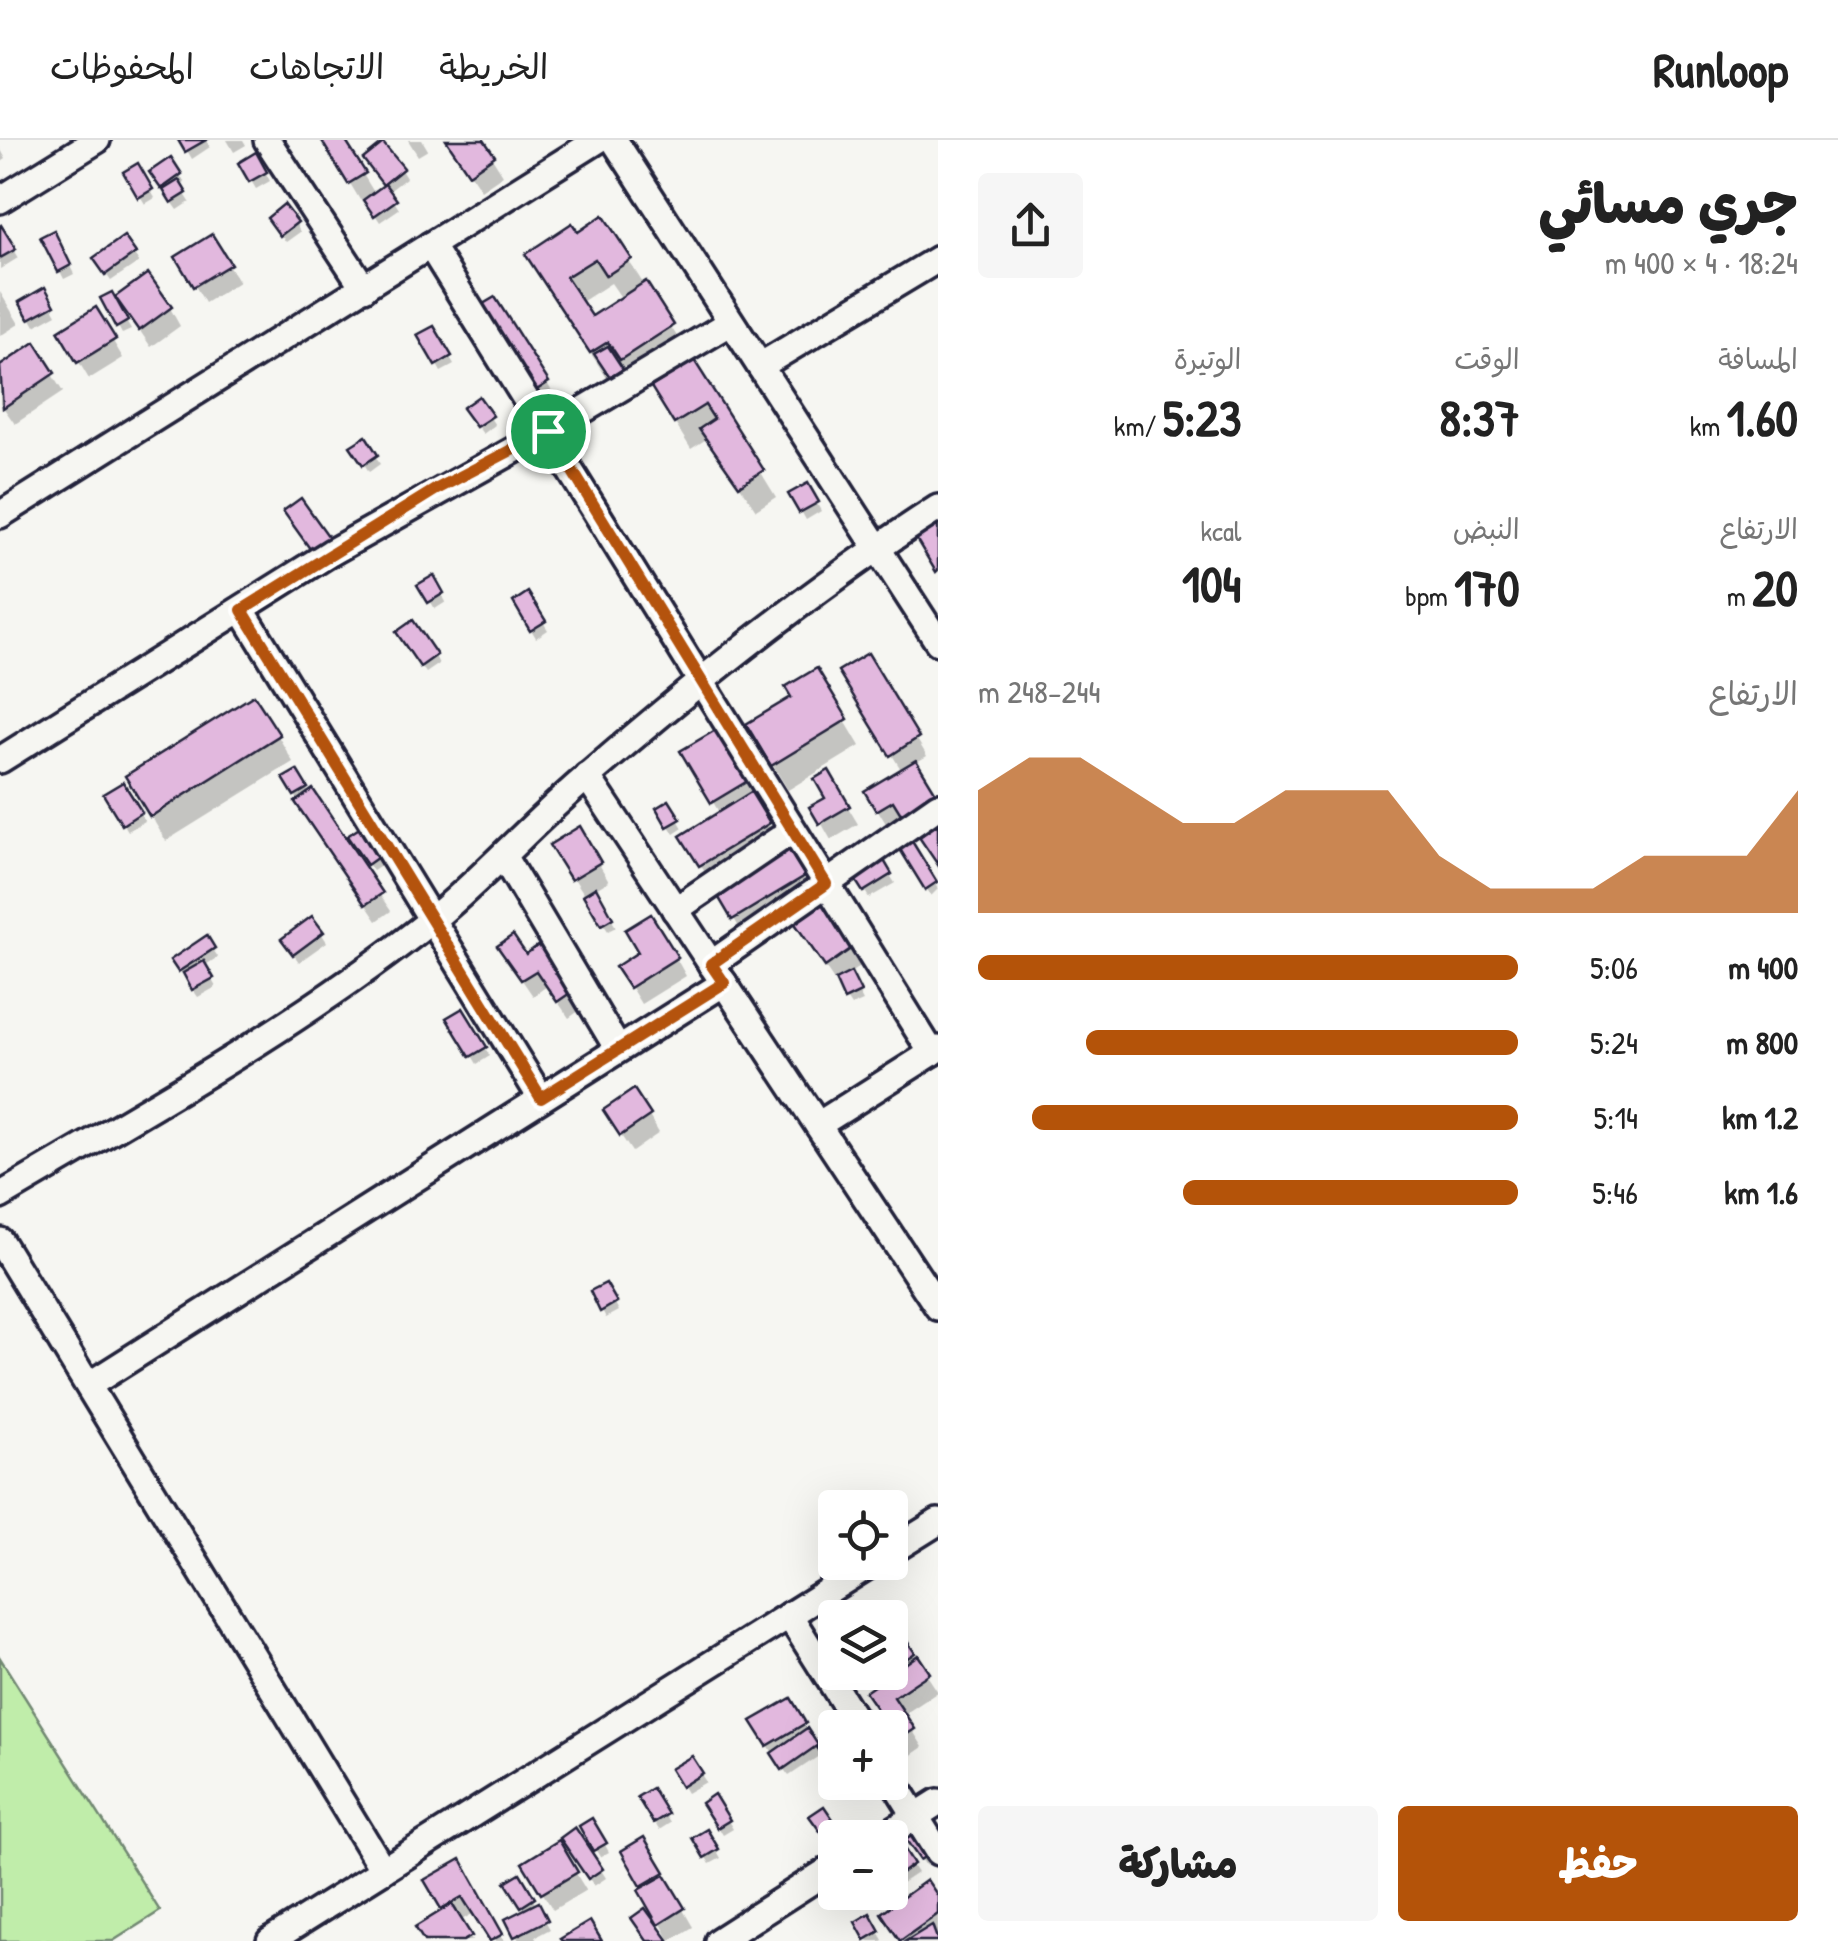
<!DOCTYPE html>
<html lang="ar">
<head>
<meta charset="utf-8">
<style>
	body { margin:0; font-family:"Patrick Hand","Playpen Sans Arabic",sans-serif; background:#f6f6f6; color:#222; direction:rtl; height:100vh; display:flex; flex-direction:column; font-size:38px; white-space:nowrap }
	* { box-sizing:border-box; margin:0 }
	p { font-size:32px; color:#767676 }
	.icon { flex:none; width:55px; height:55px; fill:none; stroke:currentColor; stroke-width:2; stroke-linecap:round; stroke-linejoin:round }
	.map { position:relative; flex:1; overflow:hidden; direction:ltr }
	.panel { display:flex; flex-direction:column; background:#fff; width:900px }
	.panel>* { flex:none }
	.tools { position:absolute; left:818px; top:1350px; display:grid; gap:20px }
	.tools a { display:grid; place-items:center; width:90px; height:90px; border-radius:10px; background:#fff; box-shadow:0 10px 40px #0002; font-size:50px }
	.pin { position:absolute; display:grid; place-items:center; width:85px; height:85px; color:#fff; margin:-42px; border:5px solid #fff; border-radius:50%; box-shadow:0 2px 10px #0007 }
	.round { display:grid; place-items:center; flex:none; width:105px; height:105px; border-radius:10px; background:#f6f6f6 }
	.head { display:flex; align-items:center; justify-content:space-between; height:170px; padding:0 40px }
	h1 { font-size:55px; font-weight:800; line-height:75px }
	.figures { display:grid; grid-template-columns:repeat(3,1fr); gap:15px; height:170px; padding:10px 40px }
	.figures div { display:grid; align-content:center }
	.figures b { font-size:50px; font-weight:800 }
	.figures small { font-size:28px; font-weight:400 }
	.figures p { font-size:28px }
	.chart { height:280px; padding:20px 40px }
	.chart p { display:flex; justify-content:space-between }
	.chart svg { width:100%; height:180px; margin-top:10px; fill:#b45309; opacity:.7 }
	.cta { display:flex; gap:20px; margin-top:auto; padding:20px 40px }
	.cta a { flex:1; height:115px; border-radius:10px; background:#b45309; color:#fff; font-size:40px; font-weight:800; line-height:115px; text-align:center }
	.cta a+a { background:#f6f6f6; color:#222 }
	ul { padding:0 40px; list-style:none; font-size:32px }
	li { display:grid; grid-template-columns:160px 120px 1fr; align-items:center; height:75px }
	li i { height:25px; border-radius:12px; background:#b45309 }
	header { display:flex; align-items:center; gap:60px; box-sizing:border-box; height:140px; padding:0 50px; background:#fff; border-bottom:2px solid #e0e0e0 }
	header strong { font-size:48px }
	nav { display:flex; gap:55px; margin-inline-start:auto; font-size:35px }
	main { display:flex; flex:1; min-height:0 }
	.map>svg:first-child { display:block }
	.green { fill:#c0edaa; stroke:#718872; stroke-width:2.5 }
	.shadow { fill:#0003; fill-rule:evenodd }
	.building { fill:#e2b8de; stroke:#22223b; stroke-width:2.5 }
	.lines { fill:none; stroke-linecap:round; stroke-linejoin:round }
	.minor-casing { stroke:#22223b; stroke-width:32 }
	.minor { stroke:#f6f6f2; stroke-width:25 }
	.route-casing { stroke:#fff; stroke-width:20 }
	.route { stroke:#b45309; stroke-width:12 }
</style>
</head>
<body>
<header>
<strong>Runloop</strong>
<nav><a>الخريطة</a><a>الاتجاهات</a><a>المحفوظات</a></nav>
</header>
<main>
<section class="panel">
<div class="head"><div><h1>جري مسائي</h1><p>18:24 · 4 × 400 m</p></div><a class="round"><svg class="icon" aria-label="share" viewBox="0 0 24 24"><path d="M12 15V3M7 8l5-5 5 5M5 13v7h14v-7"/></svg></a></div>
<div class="figures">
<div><p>المسافة</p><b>1.60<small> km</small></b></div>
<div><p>الوقت</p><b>8:37</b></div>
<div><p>الوتيرة</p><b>5:23<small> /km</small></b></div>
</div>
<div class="figures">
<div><p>الارتفاع</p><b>20<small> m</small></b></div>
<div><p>النبض</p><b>170<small> bpm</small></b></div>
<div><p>kcal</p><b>104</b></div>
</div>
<div class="chart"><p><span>الارتفاع</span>244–248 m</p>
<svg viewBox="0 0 160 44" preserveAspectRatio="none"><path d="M0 44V14L10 6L20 6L30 14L40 22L50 22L60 14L70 14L80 14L90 30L100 38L110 38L120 38L130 30L140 30L150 30L160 14V44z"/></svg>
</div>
<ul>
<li><b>400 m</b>5:06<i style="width:100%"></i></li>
<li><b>800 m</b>5:24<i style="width:80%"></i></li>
<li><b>1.2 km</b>5:14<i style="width:90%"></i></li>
<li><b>1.6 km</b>5:46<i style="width:62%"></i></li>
</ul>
<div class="cta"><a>حفظ</a><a>مشاركة</a></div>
</section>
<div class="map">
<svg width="938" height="1801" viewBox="0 0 938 1801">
	<rect width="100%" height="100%" fill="#f6f6f2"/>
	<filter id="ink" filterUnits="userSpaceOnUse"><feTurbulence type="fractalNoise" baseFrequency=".01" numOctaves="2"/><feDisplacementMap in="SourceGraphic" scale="20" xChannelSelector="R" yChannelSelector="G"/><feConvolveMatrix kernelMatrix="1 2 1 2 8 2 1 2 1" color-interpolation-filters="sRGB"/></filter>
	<g filter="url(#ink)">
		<path class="green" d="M0,1518L160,1771L113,1801H0Z"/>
		<g class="shadow">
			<path d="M181,0H206L210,7L192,19Z"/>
			<path d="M227,0H243L246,5L234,12Z"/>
			<path d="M324,0H342L375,54L386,47L371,27L401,30L406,38L388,52L399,69L380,82L364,58L360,60Z"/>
			<path d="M408,0H422L428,10L418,16Z"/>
			<path d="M448,0H481L503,35L481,50Z"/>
			<path d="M0,8L6,19L0,23Z"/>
			<path d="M256,15L270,41L256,49L241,24Z"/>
			<path d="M170,20L185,43L180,46L190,62L178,70L156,40Z"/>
			<path d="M137,27L155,58L145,64L126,33Z"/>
			<path d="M602,79L687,212L637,245L625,226L620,229L625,239L616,245L610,236L607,238L543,141L578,95ZM611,143L622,159L591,180L580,163Z"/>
			<path d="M296,84L300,92L286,102L274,86Z"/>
			<path d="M0,88L18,118L0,129Z"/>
			<path d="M53,93L74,134L64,139L43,98Z"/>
			<path d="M211,98L239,142L205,163L179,118Z"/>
			<path d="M134,114L139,122L111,141L100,126Z"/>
			<path d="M44,151L57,174L35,186L22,163Z"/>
			<path d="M0,152L19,184L0,196Z"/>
			<path d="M111,155L131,190L122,194L103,159Z"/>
			<path d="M170,168L180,186L151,207L129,175Z"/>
			<path d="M95,171L123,218L89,239L61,192Z"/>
			<path d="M491,185L547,243L557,260L544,269Z"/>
			<path d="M433,189L454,225L441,232L421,196Z"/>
			<path d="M34,206L63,252L15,284L0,263V229Z"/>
			<path d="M694,223L776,357L756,370L708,298L691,309L669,274Z"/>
			<path d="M478,260L495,285L483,294L470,276Z"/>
			<path d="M365,300L380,324L369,332L354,307Z"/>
			<path d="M807,346L821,371L806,380L792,355Z"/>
			<path d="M433,439L446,462L435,469L421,445Z"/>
			<path d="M527,456L548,490L536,498L516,463Z"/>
			<path d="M404,501L435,516L439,524L426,533Z"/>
			<path d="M867,517L927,616L915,623L938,661V723L922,698L936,688L934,684L916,695L888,687L867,652L902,631L841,532Z"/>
			<path d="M816,532L860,606L788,650L749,585L794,558Z"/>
			<path d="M725,587L764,654L753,661L778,701L711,742L683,697L720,674L684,612Z"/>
			<path d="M278,596L293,622L166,701L143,663Z"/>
			<path d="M296,634L391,771L377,781L308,680L287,639Z"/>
			<path d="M828,634L858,684L831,700L813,668L828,659Z"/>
			<path d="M122,645L145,681L128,691L106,655Z"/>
			<path d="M668,663L683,688L674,694L659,669Z"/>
			<path d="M579,690L609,741L594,750L616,787L608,791L553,706Z"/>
			<path d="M910,702L938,749L931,756L902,706Z"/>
			<path d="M355,705L379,717L384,724L373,731Z"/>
			<path d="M788,713L813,755L744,796L720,754Z"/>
			<path d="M881,721L895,743L869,758L856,736Z"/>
			<path d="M312,779L327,802L299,822L289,808Z"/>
			<path d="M802,793L853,807L863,824L849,834L863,861L851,866Z"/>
			<path d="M206,799L218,817L204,826L216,847L198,857L173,821Z"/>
			<path d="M525,818L570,853L580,870L569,878L547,846L533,856L511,824Z"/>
			<path d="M676,818L686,836L641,864L619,828Z"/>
			<path d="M462,871L490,916L477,924L450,879Z"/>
			<path d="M649,976L659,993L632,1012L616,988Z"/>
			<path d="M606,1146L619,1171L606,1178L593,1152Z"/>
			<path d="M894,1485L938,1552L903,1575L923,1607L910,1616L878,1570L902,1529L890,1511Z"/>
			<path d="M790,1561L818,1609L835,1597L833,1630L822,1614L789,1636L778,1622L755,1582Z"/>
			<path d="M691,1619L706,1642L687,1653L673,1630Z"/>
			<path d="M651,1651L670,1683L659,1690L640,1658Z"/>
			<path d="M714,1658L733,1689L723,1695L704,1664Z"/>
			<path d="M823,1669L842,1697L835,1698L831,1705L817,1684Z"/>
			<path d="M591,1681L609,1712L600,1717L582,1687Z"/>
			<path d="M706,1693L721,1718L710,1724L695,1699Z"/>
			<path d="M907,1698L935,1720L926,1726Z"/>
			<path d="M563,1699L601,1730L606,1738L594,1746Z"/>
			<path d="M643,1701L693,1787L670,1801L624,1712Z"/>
			<path d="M558,1704L586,1750L553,1770L525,1724Z"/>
			<path d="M904,1713L917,1733L902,1743L890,1723Z"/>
			<path d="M460,1723L504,1801H489L474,1773L460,1781L472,1801H426L445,1771L428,1741Z"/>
			<path d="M519,1736L550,1789L535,1797L537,1801H519L509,1780L526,1771L509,1743Z"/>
			<path d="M926,1744L938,1760V1801H901L894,1791Z"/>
			<path d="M869,1777L883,1800L881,1801H869L858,1783Z"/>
		</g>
		<g class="building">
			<path d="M178,0H206L185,12Z"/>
			<path d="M321,0H345L366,33L348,44Z"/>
			<path d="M446,0H484L495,16L469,34Z"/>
			<path d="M383,3L404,28L383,45L363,19Z"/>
			<path d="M256,12L267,32L249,42L238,23Z"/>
			<path d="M171,17L182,34L161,49L149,32Z"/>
			<path d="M138,23L153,49L138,58L123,32Z"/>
			<path d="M179,40L187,53L171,63L163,50Z"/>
			<path d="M385,44L397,60L374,76L363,60Z"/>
			<path d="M284,64L298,82L280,96L267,78Z"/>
			<path d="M603,75L632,119L606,136L595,119L566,137L592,176L646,141L674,185L620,220L608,202L590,213L525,114L572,83L578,92Z"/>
			<path d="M1,85L16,109L0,118V86Z"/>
			<path d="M54,90L71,125L58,132L40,97Z"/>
			<path d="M212,94L231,124L193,147L175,117Z"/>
			<path d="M124,96L136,113L105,135L93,118Z"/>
			<path d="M148,133L172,167L139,191L115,157Z"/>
			<path d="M45,147L55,165L29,179L19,162Z"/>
			<path d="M112,152L128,181L116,188L100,158Z"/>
			<path d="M495,157L549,242L532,253L478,167Z"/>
			<path d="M96,167L116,199L77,223L58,191Z"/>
			<path d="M434,186L452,216L435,226L417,195Z"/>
			<path d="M35,202L55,233L3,268L0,226Z"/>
			<path d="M608,206L623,229L610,238L594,214Z"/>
			<path d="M694,220L764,330L739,346L699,289L714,279L705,265L674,284L651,247Z"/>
			<path d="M479,256L493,276L476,287L462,268Z"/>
			<path d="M366,296L378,315L363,325L350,306Z"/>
			<path d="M808,343L819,362L799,373L788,354Z"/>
			<path d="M301,358L331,400L313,413L283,371Z"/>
			<path d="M938,374V430L936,432L909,387Z"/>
			<path d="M434,435L444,453L428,463L417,445Z"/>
			<path d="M528,452L546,481L530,491L513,462Z"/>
			<path d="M413,480L437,515L420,527L396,492Z"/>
			<path d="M868,513L919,597L890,616L838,531Z"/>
			<path d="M817,528L848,579L771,626L746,584L791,557L785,547Z"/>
			<path d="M254,555L280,595L150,677L125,636Z"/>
			<path d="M726,584L756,636L711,663L680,611Z"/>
			<path d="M916,620L938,656L904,679L893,661L876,671L864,651Z"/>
			<path d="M297,630L308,648L294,656L283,638Z"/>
			<path d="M829,630L850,666L819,684L809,667L825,658L814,639Z"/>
			<path d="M123,642L142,672L122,685L103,654Z"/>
			<path d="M313,649L383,753L365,765L295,662Z"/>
			<path d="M751,652L770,683L699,726L680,696Z"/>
			<path d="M669,660L681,679L667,687L656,668Z"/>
			<path d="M938,684V725L919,697Z"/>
			<path d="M580,686L601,722L571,740L549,705Z"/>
			<path d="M361,687L381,715L367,725L347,696Z"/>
			<path d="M910,698L937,742L925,750L898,706Z"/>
			<path d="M789,709L805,736L732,780L716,753Z"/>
			<path d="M882,717L892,734L863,752L852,735Z"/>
			<path d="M596,747L613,778L601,785L583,755Z"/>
			<path d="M819,754L855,806L825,827L789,775Z"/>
			<path d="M651,774L678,817L629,848L615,827L638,812L625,790Z"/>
			<path d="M312,776L324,792L293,815L281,799Z"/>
			<path d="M207,795L215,808L178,832L170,820Z"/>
			<path d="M513,795L526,814L540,804L573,851L557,862L536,831L521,840L497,806Z"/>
			<path d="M204,821L214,838L192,850L183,833Z"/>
			<path d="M851,832L861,852L844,860L835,840Z"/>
			<path d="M463,868L487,907L470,917L446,878Z"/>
			<path d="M634,949L651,975L620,996L603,970Z"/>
			<path d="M606,1143L617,1162L600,1172L590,1151Z"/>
			<path d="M894,1482L915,1513L897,1525L890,1514V1485Z"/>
			<path d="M918,1515L930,1533L894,1557L915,1589L898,1600L865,1552Z"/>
			<path d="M791,1558L806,1583L767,1606L751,1581Z"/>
			<path d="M807,1588L818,1605L782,1630L771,1613Z"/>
			<path d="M835,1594V1618L827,1624L816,1607Z"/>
			<path d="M692,1616L703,1633L681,1647L670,1629Z"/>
			<path d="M652,1648L668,1674L653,1683L637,1657Z"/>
			<path d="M714,1654L730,1680L717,1688L701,1663Z"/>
			<path d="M824,1666L839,1688L825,1698L809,1676Z"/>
			<path d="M592,1678L607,1703L593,1711L579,1686Z"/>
			<path d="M575,1687L603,1729L588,1739L560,1698Z"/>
			<path d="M917,1688L933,1711L920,1720L904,1697Z"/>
			<path d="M707,1689L719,1709L704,1718L692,1698Z"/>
			<path d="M644,1697L665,1732L641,1746L621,1711Z"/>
			<path d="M559,1700L578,1732L541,1754L522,1723Z"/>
			<path d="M905,1710L914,1724L896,1737L890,1720Z"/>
			<path d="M461,1719L503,1794L490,1801L462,1757L441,1769L424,1740Z"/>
			<path d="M520,1733L535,1758L521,1767L505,1742Z"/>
			<path d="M665,1735L685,1768L658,1785L638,1750Z"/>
			<path d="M927,1740L938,1756V1774L900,1801L881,1773Z"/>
			<path d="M539,1762L548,1780L514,1797L505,1779Z"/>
			<path d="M452,1764L472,1796L463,1801H424L415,1787Z"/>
			<path d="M645,1768L669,1801H647L631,1778Z"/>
			<path d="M870,1773L880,1791L865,1800L855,1782Z"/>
			<path d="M590,1781L602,1801H562L560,1799Z"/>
			<path d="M932,1785L938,1801H906Z"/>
		</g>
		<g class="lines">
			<defs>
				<g id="minor">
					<path d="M267,0L364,148"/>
					<path d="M614,0L938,502"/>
					<path d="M0,60L97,0"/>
					<path d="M430,105L932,913"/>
					<path d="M760,226L938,119"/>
					<path d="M0,375L598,0"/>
					<path d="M242,470L541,958"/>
					<path d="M0,620L330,413L548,291L730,183"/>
					<path d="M587,636L938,1167"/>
					<path d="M503,716L618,909"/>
					<path d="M675,770L793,690"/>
					<path d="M711,824L938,666"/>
					<path d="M818,985L938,909"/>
					<path d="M0,1056C147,969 299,886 433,779C488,734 535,680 589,635C699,540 816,446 938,368"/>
					<path d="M0,1101L383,1730"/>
					<path d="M89,1245L724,843"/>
					<path d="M890,1412L938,1382"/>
					<path d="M789,1475L860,1588"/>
					<path d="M890,1635L938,1712"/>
					<path d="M881,1698L938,1662"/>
					<path d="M270,1801L874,1422"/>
					<path d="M718,1801L835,1726"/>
				</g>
			</defs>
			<use href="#minor" class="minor-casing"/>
			<use href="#minor" class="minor"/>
		</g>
	</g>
	<g class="lines" filter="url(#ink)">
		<defs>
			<path id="route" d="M548,291L826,744L711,824L724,843L541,958L242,470L435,350Z"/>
		</defs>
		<use href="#route" class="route-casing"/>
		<use href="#route" class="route"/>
	</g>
</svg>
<div class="tools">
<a><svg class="icon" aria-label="locate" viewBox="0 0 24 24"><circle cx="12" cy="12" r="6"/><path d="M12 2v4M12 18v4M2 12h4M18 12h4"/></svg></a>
<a><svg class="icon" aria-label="layers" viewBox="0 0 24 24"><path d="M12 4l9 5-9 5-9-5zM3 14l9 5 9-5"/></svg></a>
<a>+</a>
<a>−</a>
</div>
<div class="pin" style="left:548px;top:291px;background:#1e9e55"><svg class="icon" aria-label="arrive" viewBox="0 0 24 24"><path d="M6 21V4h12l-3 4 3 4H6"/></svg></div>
</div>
</main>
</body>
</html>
